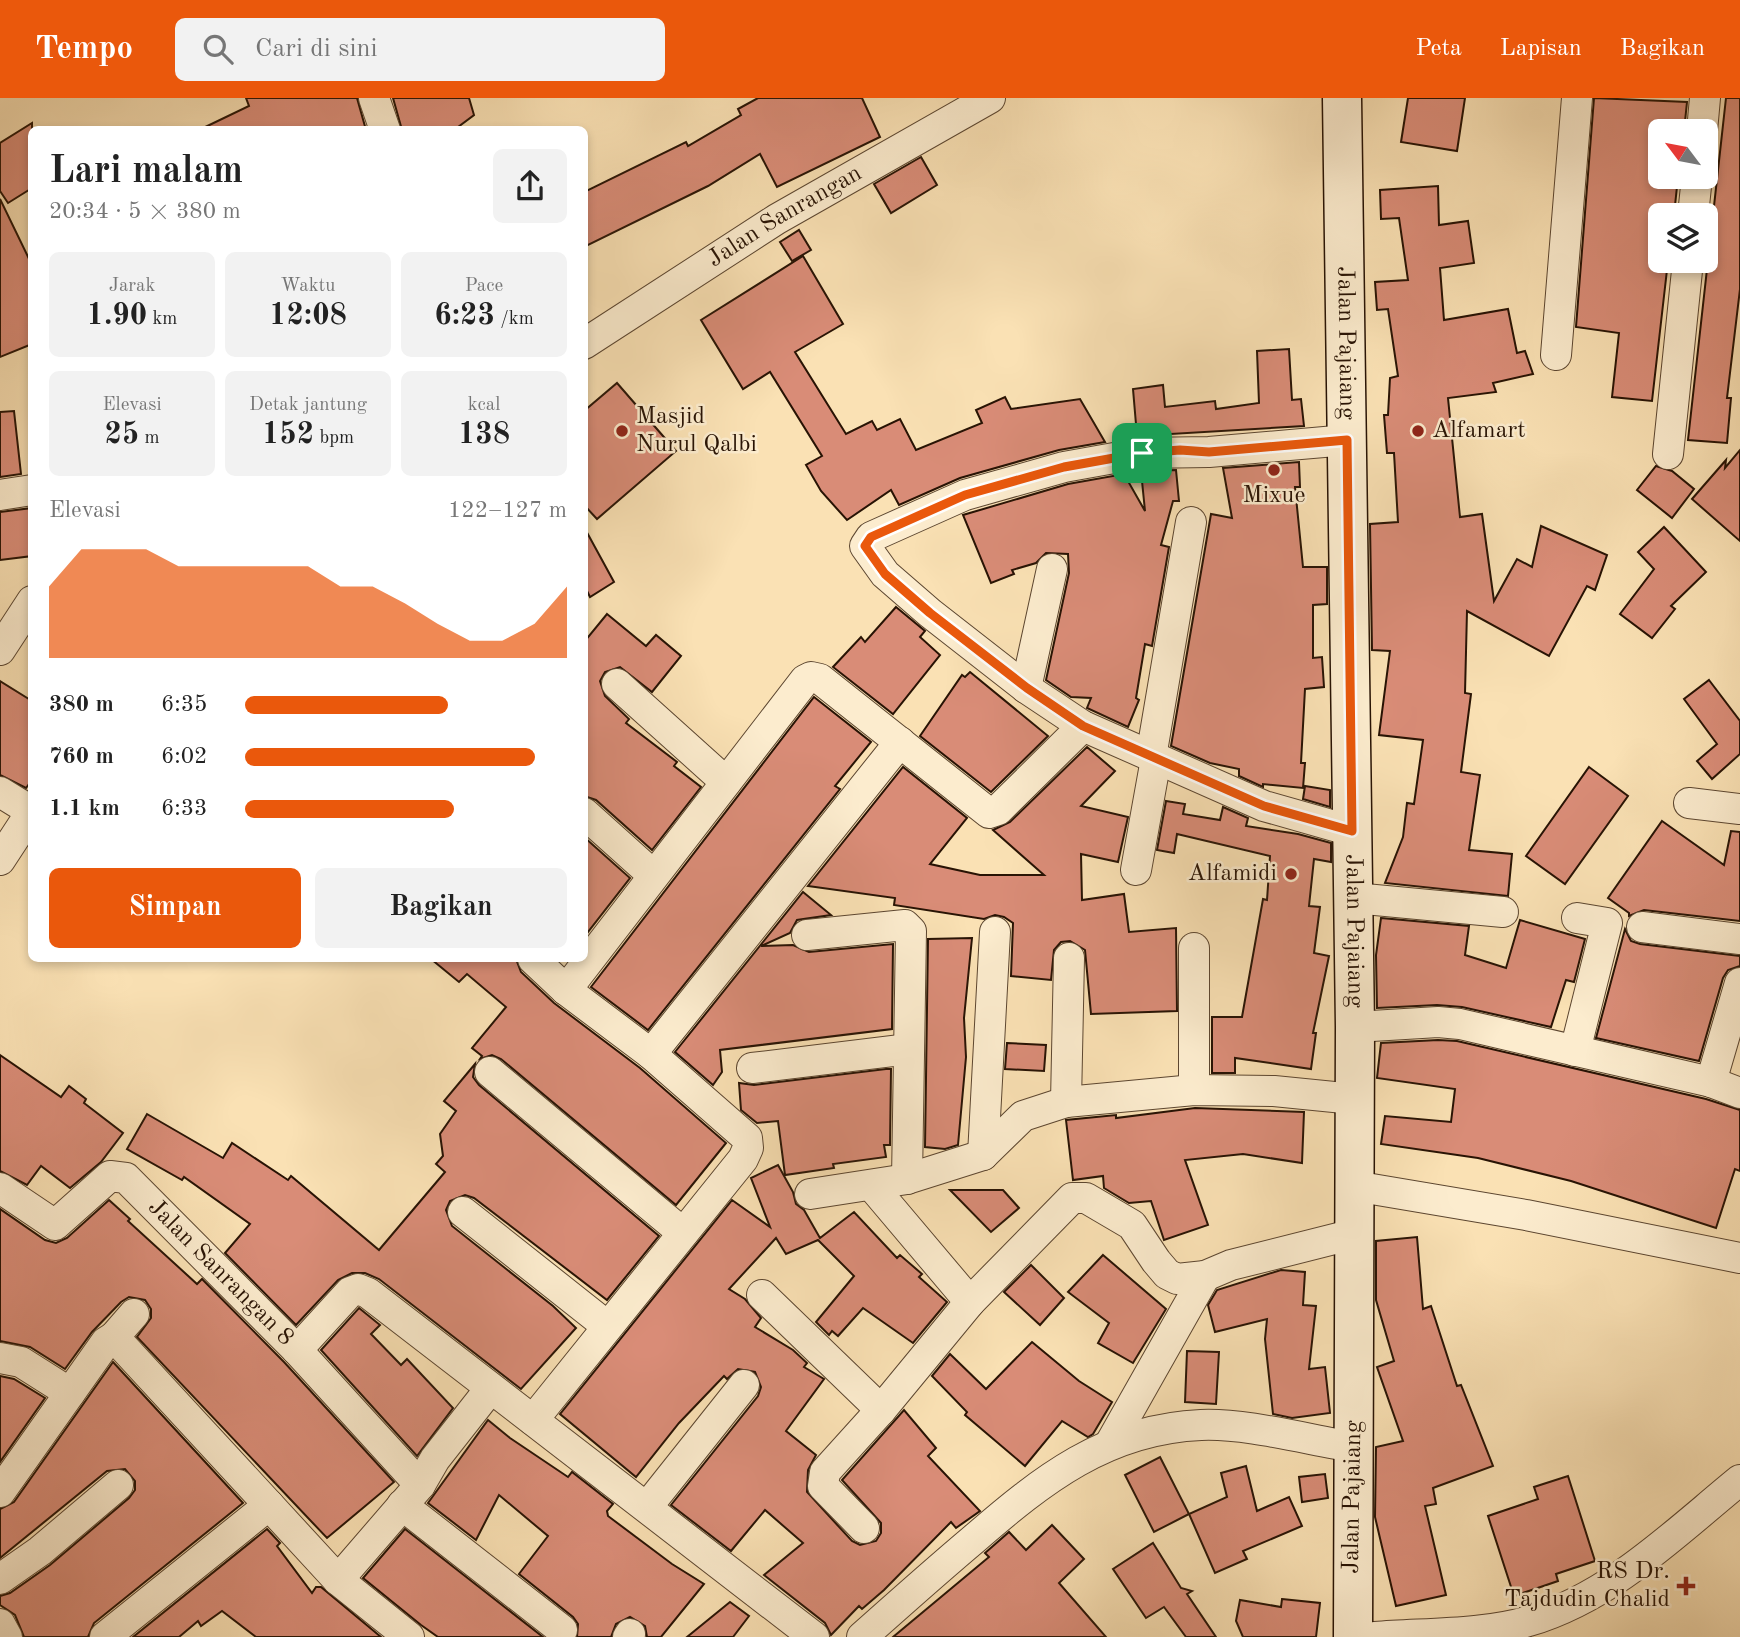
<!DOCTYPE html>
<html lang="id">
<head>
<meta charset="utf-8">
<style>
	body { margin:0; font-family:"Old Standard TT",serif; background:#f2f2f2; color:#222; height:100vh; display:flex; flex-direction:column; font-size:26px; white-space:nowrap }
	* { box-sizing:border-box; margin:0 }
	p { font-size:23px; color:#767676 }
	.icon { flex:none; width:38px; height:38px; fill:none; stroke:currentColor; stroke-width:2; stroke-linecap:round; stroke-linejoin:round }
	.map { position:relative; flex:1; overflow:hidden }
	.details { position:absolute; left:28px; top:28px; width:560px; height:836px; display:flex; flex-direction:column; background:#fff; border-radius:10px; box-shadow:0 4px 10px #0003 }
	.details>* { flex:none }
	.needle { width:46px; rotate:302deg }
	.tools { position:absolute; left:1648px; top:21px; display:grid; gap:14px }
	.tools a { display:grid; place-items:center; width:70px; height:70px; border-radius:10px; background:#fff; box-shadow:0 4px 10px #0003; font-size:35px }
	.pin { position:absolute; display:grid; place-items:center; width:60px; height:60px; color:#fff; margin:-30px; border-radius:14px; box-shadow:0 4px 10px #0006 }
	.round { display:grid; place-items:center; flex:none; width:74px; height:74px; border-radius:10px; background:#f2f2f2 }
	.overview { display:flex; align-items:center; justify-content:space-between; height:119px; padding:0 21px }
	h1 { font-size:38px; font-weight:600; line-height:52px }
	.figures { display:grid; grid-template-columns:repeat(3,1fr); gap:10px; height:119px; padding:7px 21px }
	.figures div { display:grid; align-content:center; border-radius:10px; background:#f2f2f2; text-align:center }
	.figures b { font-size:30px; font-weight:600 }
	.figures small { font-size:19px; font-weight:400 }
	.figures p { font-size:19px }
	.chart { height:196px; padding:14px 21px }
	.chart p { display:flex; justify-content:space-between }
	.chart svg { width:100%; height:126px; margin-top:7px; fill:#ea580c; opacity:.7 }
	.primary-button { display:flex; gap:14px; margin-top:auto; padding:14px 21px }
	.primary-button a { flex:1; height:80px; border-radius:10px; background:#ea580c; color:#fff; font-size:28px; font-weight:600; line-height:80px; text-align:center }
	.primary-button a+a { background:#f2f2f2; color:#222 }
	ul { padding:0 21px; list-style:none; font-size:23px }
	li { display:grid; grid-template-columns:112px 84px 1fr; align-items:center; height:52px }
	li i { height:18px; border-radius:9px; background:#ea580c }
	header { display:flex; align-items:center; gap:42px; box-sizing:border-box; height:98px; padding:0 35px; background:#ea580c; color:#fff }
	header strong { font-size:33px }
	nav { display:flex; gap:38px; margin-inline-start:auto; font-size:24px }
	.search { width:490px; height:63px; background:#f2f2f2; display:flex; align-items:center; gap:18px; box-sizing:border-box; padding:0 24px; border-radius:10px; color:#767676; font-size:26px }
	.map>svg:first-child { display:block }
	.building { fill:#d98c77; stroke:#281304; stroke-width:2 }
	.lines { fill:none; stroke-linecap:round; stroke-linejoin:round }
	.minor-casing { stroke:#5c4630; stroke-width:32 }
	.secondary-casing { stroke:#281304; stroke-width:41 }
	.minor { stroke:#fcecce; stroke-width:30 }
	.secondary { stroke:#fcecce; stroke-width:38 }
	.route-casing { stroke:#fff; stroke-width:14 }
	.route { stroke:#ea580c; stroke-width:9 }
	.poi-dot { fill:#8f2418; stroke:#fcecce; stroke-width:2.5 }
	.labels { text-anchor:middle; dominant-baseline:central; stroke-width:5; stroke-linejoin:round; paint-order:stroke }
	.street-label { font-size:24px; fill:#281304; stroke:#fcecce }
	.poi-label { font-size:24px; fill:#281304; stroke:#fcecce; text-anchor:start }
</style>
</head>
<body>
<header>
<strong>Tempo</strong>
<div class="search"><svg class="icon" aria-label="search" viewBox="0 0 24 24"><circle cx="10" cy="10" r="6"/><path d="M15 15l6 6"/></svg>Cari di sini</div>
<nav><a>Peta</a><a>Lapisan</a><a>Bagikan</a></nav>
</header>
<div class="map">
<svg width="1740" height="1539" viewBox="0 0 1740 1539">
	<rect width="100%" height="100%" fill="#fae1b4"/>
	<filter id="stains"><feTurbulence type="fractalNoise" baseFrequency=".00286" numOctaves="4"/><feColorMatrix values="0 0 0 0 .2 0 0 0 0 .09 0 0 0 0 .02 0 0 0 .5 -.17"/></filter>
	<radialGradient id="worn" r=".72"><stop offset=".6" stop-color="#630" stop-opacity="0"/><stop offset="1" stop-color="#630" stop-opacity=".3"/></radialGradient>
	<g class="building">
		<path d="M246,0H357L366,32H199L249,8Z"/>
		<path d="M393,0H469L474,17L454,32H402Z"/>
		<path d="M758,0H862L880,39L777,89L760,56L708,88L584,149V94L686,44L688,48L741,17L738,11Z"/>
		<path d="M1408,0H1465L1457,53L1401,44Z"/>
		<path d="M1594,0L1687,4L1684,33H1661V79H1678L1674,117H1661V163H1668L1652,303L1612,299L1619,235L1576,229Z"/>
		<path d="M1726,0H1740V191L1727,300H1731L1727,345L1688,342Z"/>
		<path d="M32,25V90L8,105L0,93V45Z"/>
		<path d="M921,59L937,87L891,115L874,86Z"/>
		<path d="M1438,88L1439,127L1468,123L1474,165L1440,170L1444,222L1508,211L1517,255L1525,253L1533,276L1493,285L1496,294L1448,300L1460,419L1482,416L1494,503L1517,461L1532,469L1541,428L1607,457L1595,492L1587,488L1549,558L1467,513L1465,595L1471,596L1461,674L1480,677L1469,752L1512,756L1508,798L1385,785L1403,739L1407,705L1414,706L1423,642L1379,637L1390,553L1372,552L1370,426L1398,424L1394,355H1387L1384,317H1388L1390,280L1398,278L1388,211L1377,212L1375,184L1408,182L1399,120L1381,121L1380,92Z"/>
		<path d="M0,101L32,167V246L0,259Z"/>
		<path d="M799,132L811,152L792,163L780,144Z"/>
		<path d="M803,158L843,226L795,254L846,336L872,323L877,332L900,321L916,352L982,325L976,312L1005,299L1011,311L1080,301L1105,344L1059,352L960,380L899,407L891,392L847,422L821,393L806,367L822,358L770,274L743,291L701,222Z"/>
		<path d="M1289,251L1292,302L1301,301L1304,328L1137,338L1133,291L1163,287L1165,309L1215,303L1216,311L1259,305L1257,253Z"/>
		<path d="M617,285L676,353L597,421L584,407V313Z"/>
		<path d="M14,313L21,376L0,379V314Z"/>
		<path d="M1740,352V443L1692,401L1726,362L1725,370Z"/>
		<path d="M1299,364L1300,389H1295L1303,469H1327V506L1313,507V560L1322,559L1324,589L1305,591L1301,665H1305L1303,690L1263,686V689L1239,678V671L1210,665L1171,648L1211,416L1232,420L1223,370Z"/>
		<path d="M1656,368L1672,373L1694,391L1672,420L1637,392Z"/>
		<path d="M1176,372L1179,403H1173L1161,447L1169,449L1152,548L1145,546L1136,600L1139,602L1128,629L1087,610L1091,600L1071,599L1046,582L1069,475L1068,456L1046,455L1036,465L1012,472L1014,476L991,485L963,417L1068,386L1124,376L1145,413L1141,373Z"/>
		<path d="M32,410V458L0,462V414Z"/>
		<path d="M584,429L614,484L590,499L584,487Z"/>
		<path d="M1664,429L1706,474L1671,508L1675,511L1652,540L1620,516L1654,471L1638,454Z"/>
		<path d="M896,509L925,533L920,539L940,557L893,616L833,569L861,539L865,544Z"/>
		<path d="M607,516L646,548L656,537L681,558L652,594L620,569L605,574L600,583L605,598L629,621L626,625L677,664L674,668L701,689L652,752L596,702L584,698V544Z"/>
		<path d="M970,574L1048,638L991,694L920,638L962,577L965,579Z"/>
		<path d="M1709,582L1740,623V656L1712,681L1697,663L1717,646L1684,601Z"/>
		<path d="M0,583L32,603V682L26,690L0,677Z"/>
		<path d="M814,599L871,644L835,688L840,691L648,932L591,889Z"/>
		<path d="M1087,649L1115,673L1081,708L1128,719L1118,764L1081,756L1082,802L1124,796L1129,834L1176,830L1177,913L1091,916L1085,852L1070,843L1061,844L1054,852L1051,882L1011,878L1013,825L1004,819L995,817L984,821L894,807L895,800L808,788L903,669L967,720L930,766L980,777H1044L993,732L1010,724Z"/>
		<path d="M1589,669L1628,698L1565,786L1526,758Z"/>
		<path d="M1305,688L1330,692V709L1303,701Z"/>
		<path d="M1166,703L1185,706L1183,716L1220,722L1223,709L1248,720L1246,728L1298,736L1331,745V764L1314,761L1309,808L1320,809L1314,855L1329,858L1313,935H1316L1311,971L1235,960V975H1212V919H1242L1263,801L1267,802L1270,758L1177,736L1174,755L1157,752Z"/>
		<path d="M1662,723L1724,767L1731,733L1740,734V823L1644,812L1629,818V815L1608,800Z"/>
		<path d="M584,739L630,780L584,839Z"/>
		<path d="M803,794L831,817L797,822L790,835L761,848L793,847L809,854L893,846L892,931L720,952L722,974L713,987L675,954Z"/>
		<path d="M1381,820L1469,828L1465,857L1506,870L1520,822L1585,841L1574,884L1566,882L1551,929L1462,909L1437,907L1377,910L1376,857Z"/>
		<path d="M1625,831L1631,843L1640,846L1740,858V868L1728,872L1723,880L1699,963L1596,940Z"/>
		<path d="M972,840L964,920L966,959L958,1047L945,1051L925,1049L928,841Z"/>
		<path d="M431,861H516L521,874L554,905L640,970L726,1045L676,1107L501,961L492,957L480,961L482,958L472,950L506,909L467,876L459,884Z"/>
		<path d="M1438,942L1457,943L1706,1001L1740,1012V1073L1735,1071L1716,1130L1571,1083L1478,1060L1381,1046L1385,1018L1451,1024L1455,991L1377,980L1381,945Z"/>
		<path d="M1007,945L1046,947L1044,973L1005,971Z"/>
		<path d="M0,957L61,999L69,988L86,1001L84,1005L123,1035L101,1064L70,1090L41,1068L27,1087L0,1073Z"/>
		<path d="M475,966L473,979L479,987L659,1138L607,1202L474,1100L465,1097L450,1103L446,1112L452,1128L553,1208L576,1230L521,1291L379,1181L365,1175H352L338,1182L296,1227L225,1155L250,1126L184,1079L182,1082L127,1051L147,1016L223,1060L232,1045L288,1082L291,1078L379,1152L445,1074L436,1066L443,1058L440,1036L456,1013L444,1003Z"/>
		<path d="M886,971H891L890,1047H884L886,1059L833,1066L834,1070L785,1077L778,1023L757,1025L741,1012L739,985L754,987Z"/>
		<path d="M1195,1010L1304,1014L1302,1065L1243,1056L1185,1062L1208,1127L1164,1142L1151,1103L1129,1105L1104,1090L1103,1078L1073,1082L1066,1022L1116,1017V1020Z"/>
		<path d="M778,1067L793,1094L796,1106L804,1112L820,1140L854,1114L897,1160L900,1157L922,1176L919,1179L947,1204L913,1245L863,1210L838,1238L832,1233L829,1237L816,1224L854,1178L818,1142L786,1156L776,1140L729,1191L745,1201L761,1220L755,1229L793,1252L807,1265L804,1269L824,1281L786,1333L816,1357L808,1372L807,1394L852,1443L860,1447L876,1443L881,1435V1425L842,1382L904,1312L936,1350L928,1358L980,1413L956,1430L951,1424L884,1492L862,1511L859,1508L831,1537L825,1525L764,1477L803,1445L765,1412L731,1453L671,1407L758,1298L761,1289L755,1274L738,1271L727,1281L724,1278L679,1325L636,1379L560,1316L732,1102L770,1129L751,1080Z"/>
		<path d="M950,1092H1003L1019,1110L991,1134Z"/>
		<path d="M109,1102L130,1121L128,1123L197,1186L202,1181L284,1264L394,1384L327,1440L137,1239L151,1220V1211L145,1202L129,1199L121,1204L92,1234L65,1271L30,1249L0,1243V1111L45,1142L56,1145L67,1140Z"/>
		<path d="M1417,1139L1423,1211L1431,1208L1457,1288L1461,1287L1493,1368L1433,1390L1436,1406L1425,1408L1446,1497L1396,1508L1375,1419L1376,1349L1403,1343L1377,1269L1394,1263L1376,1202V1143Z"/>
		<path d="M1103,1157L1166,1211L1133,1265L1098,1245L1109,1225L1068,1194Z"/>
		<path d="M1031,1167L1064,1200L1040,1227L1004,1194Z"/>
		<path d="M1281,1172L1305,1174L1303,1207L1316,1208L1309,1271L1325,1269L1330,1315L1292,1320L1273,1316L1265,1241L1267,1221L1215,1234L1208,1207L1217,1192Z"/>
		<path d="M359,1210L380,1227L371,1236L401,1267L407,1261L453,1310L417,1358L321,1252Z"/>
		<path d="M1032,1244L1079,1283L1112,1304L1093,1336L1088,1339L1062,1323L1025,1368L965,1317L967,1314L932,1278L950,1256L986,1291Z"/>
		<path d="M1187,1253L1219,1254L1216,1306L1185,1304Z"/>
		<path d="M113,1264L243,1405L94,1525L88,1539H24L15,1517L0,1507V1498L10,1495L50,1467L129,1400L135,1392V1383L125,1371L107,1373L0,1460V1411L14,1404Z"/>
		<path d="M0,1278L14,1281L45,1300L0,1364Z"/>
		<path d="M488,1322L510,1340L568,1379L572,1374L613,1406L607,1413L608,1418L672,1466L704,1486L661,1539H647L645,1528L630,1519L616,1526L611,1539H577L578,1526L573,1519L519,1476L548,1438L499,1397L476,1442L428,1405Z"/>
		<path d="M1160,1359L1189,1416L1154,1434L1125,1377Z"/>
		<path d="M1246,1368L1257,1413L1289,1399L1302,1428L1243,1453L1247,1461L1215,1475L1189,1416L1227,1399L1221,1375Z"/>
		<path d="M1325,1376L1328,1400L1302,1404L1299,1379Z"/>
		<path d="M1568,1378L1595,1463L1556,1476L1558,1483L1514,1498L1488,1418L1538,1401L1534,1389Z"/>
		<path d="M1052,1427L1084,1461L1059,1485L1106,1539H893L989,1459L985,1455L1009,1434L1026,1452Z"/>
		<path d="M267,1431L280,1445L277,1448L312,1495L316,1489H321L381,1539H256L222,1513L201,1528L198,1523L179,1539H133Z"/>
		<path d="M405,1431L543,1539H438L421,1527L363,1480Z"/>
		<path d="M1153,1445L1181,1490L1192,1493L1187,1496L1216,1539H1186L1164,1509L1146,1520L1113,1471Z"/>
		<path d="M1282,1501L1320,1505L1316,1539H1243L1236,1523L1240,1502L1281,1509Z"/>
		<path d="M730,1504L749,1518L733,1539H687Z"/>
	</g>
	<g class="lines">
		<defs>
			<g id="minor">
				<path d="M374,0L385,32"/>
				<path d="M1702,33L1705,0"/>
				<path d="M1693,117L1697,79"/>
				<path id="s1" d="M584,246L777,121L990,0"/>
				<path d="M1556,257L1577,0"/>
				<path d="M1347,342L1209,354L1142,355L1064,369L965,397L871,439L865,448L885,476L930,515L1026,590L1083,628L1264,708L1352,733"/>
				<path d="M1668,356L1688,163"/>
				<path d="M0,397L32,392"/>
				<path d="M0,552L32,503"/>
				<path d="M617,586L726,684"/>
				<path d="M1026,590L1052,471"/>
				<path d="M1151,659L1191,424"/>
				<path d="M0,694L31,713"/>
				<path d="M1689,705L1740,711"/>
				<path d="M584,715L653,777"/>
				<path d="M0,762L32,713"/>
				<path d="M1136,772L1156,661"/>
				<path d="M1354,800L1503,814"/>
				<path d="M1642,829L1740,841"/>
				<path d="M807,837L905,827L911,833L907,1081"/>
				<path d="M1194,850V992"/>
				<path d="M566,892L805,582L811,579L820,581L989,715L998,712L1083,628"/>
				<path d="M1355,929L1438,924L1460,926L1711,984L1740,995"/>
				<path d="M1575,953L1607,825L1577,820"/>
				<path d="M651,956L900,644"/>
				<path d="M752,970L909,951"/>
				<path d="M490,974L683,1135"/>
				<path d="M1711,984L1740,885"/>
				<path d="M1066,1004L1069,860"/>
				<path d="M983,1057L995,834"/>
				<path d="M872,1088L970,1204"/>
				<path d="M1354,1088L1526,1117L1740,1160"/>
				<path id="s2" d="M0,1090L55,1127L110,1078L126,1080L297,1252L420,1387"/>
				<path d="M810,1096L907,1081L983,1057L1023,1018L1066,1004L1194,992L1274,993L1354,1001"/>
				<path d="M463,1114L607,1228"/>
				<path d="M762,1197L881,1312"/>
				<path d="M114,1239L134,1216"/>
				<path d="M297,1252L350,1194L358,1191L368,1195L814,1539"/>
				<path d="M0,1260L21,1264L70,1295"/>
				<path d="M533,1322L743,1061L748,1050L747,1040L651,956L566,892L533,861"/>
				<path d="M1110,1346L1205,1178"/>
				<path d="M0,1394L106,1244L114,1239L269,1407"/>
				<path d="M402,1407L562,1532"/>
				<path d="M647,1409L744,1287"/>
				<path d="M864,1430L823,1388L825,1374L881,1312L970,1204L1072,1100H1086L1132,1127L1156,1163L1167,1176L1177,1181L1205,1178L1231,1167L1354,1136"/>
				<path d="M0,1481L40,1453L118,1387"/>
				<path d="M338,1482L409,1539"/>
				<path d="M0,1526L7,1539"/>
				<path d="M105,1539L269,1407L338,1482L420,1387L435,1361L490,1291"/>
				<path d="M628,1539L630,1536"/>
				<path d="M862,1539C899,1506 936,1473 974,1441C1042,1382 1106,1331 1201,1327C1246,1325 1309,1342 1354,1349"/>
				<path d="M1375,1539C1423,1535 1483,1537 1529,1523C1611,1499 1675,1435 1740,1382"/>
			</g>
			<g id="secondary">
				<path id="s3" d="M1342,0L1355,929L1353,1539"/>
			</g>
		</defs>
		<use href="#minor" class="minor-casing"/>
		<use href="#secondary" class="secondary-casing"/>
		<use href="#minor" class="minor"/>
		<use href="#secondary" class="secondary"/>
	</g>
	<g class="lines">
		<defs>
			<path id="route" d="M1347,342L1352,733L1264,708L1083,628L1027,590L930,515L885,476L865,448L871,439L965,397L1064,369L1142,355L1180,352L1209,354Z"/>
		</defs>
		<use href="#route" class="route-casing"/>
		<use href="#route" class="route"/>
	</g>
	<g class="poi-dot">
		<circle cx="622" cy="333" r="7"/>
		<circle cx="1418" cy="333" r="7"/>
		<circle cx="1274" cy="372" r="7"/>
		<circle cx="1291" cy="776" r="7"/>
		<path d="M1682.5 1477.5h7v7h7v7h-7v7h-7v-7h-7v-7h7z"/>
	</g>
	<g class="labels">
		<g class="street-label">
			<text stroke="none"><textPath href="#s1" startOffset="238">Jalan Sanrangan</textPath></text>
			<text stroke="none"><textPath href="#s3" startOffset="245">Jalan Pajaiang</textPath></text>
			<text stroke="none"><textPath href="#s3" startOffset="833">Jalan Pajaiang</textPath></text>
			<text stroke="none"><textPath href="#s2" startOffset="290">Jalan Sanrangan 8</textPath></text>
			<text transform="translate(1353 1399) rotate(-89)">Jalan Pajaiang</text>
		</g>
		<g class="poi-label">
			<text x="636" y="319">Masjid<tspan x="636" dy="28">Nurul Qalbi</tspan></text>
			<text x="1432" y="333">Alfamart</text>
			<text x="1274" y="398" text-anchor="middle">Mixue</text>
			<text x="1277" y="776" text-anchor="end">Alfamidi</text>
			<text x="1670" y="1474" text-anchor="end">RS Dr.<tspan x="1670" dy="28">Tajdudin Chalid</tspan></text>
		</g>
	</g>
	<rect width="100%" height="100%" filter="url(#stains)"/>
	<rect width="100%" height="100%" fill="url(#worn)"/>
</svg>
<div class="tools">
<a><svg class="needle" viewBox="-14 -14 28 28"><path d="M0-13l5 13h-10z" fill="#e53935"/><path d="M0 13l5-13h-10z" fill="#767676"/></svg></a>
<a><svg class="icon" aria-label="layers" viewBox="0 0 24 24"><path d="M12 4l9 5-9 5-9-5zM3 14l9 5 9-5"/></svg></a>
</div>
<div class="pin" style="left:1142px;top:355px;background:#1e9e55"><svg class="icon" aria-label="arrive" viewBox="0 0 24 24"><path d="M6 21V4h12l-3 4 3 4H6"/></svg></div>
<section class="details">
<div class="overview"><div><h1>Lari malam</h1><p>20:34 · 5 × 380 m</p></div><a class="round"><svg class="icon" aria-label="share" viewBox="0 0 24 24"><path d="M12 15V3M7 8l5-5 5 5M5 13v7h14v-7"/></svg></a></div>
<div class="figures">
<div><p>Jarak</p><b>1.90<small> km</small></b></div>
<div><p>Waktu</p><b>12:08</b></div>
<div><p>Pace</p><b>6:23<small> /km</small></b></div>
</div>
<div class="figures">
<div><p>Elevasi</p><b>25<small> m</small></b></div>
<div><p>Detak jantung</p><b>152<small> bpm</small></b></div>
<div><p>kcal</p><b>138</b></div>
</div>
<div class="chart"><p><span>Elevasi</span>122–127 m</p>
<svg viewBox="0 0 160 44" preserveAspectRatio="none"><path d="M0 44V19L10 6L20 6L30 6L40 12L50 12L60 12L70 12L80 12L90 19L100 19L110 25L120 32L130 38L140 38L150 32L160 19V44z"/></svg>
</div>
<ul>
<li><b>380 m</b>6:35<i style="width:63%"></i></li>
<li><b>760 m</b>6:02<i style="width:90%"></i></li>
<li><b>1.1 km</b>6:33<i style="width:65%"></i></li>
</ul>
<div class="primary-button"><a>Simpan</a><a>Bagikan</a></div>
</section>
</div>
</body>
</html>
